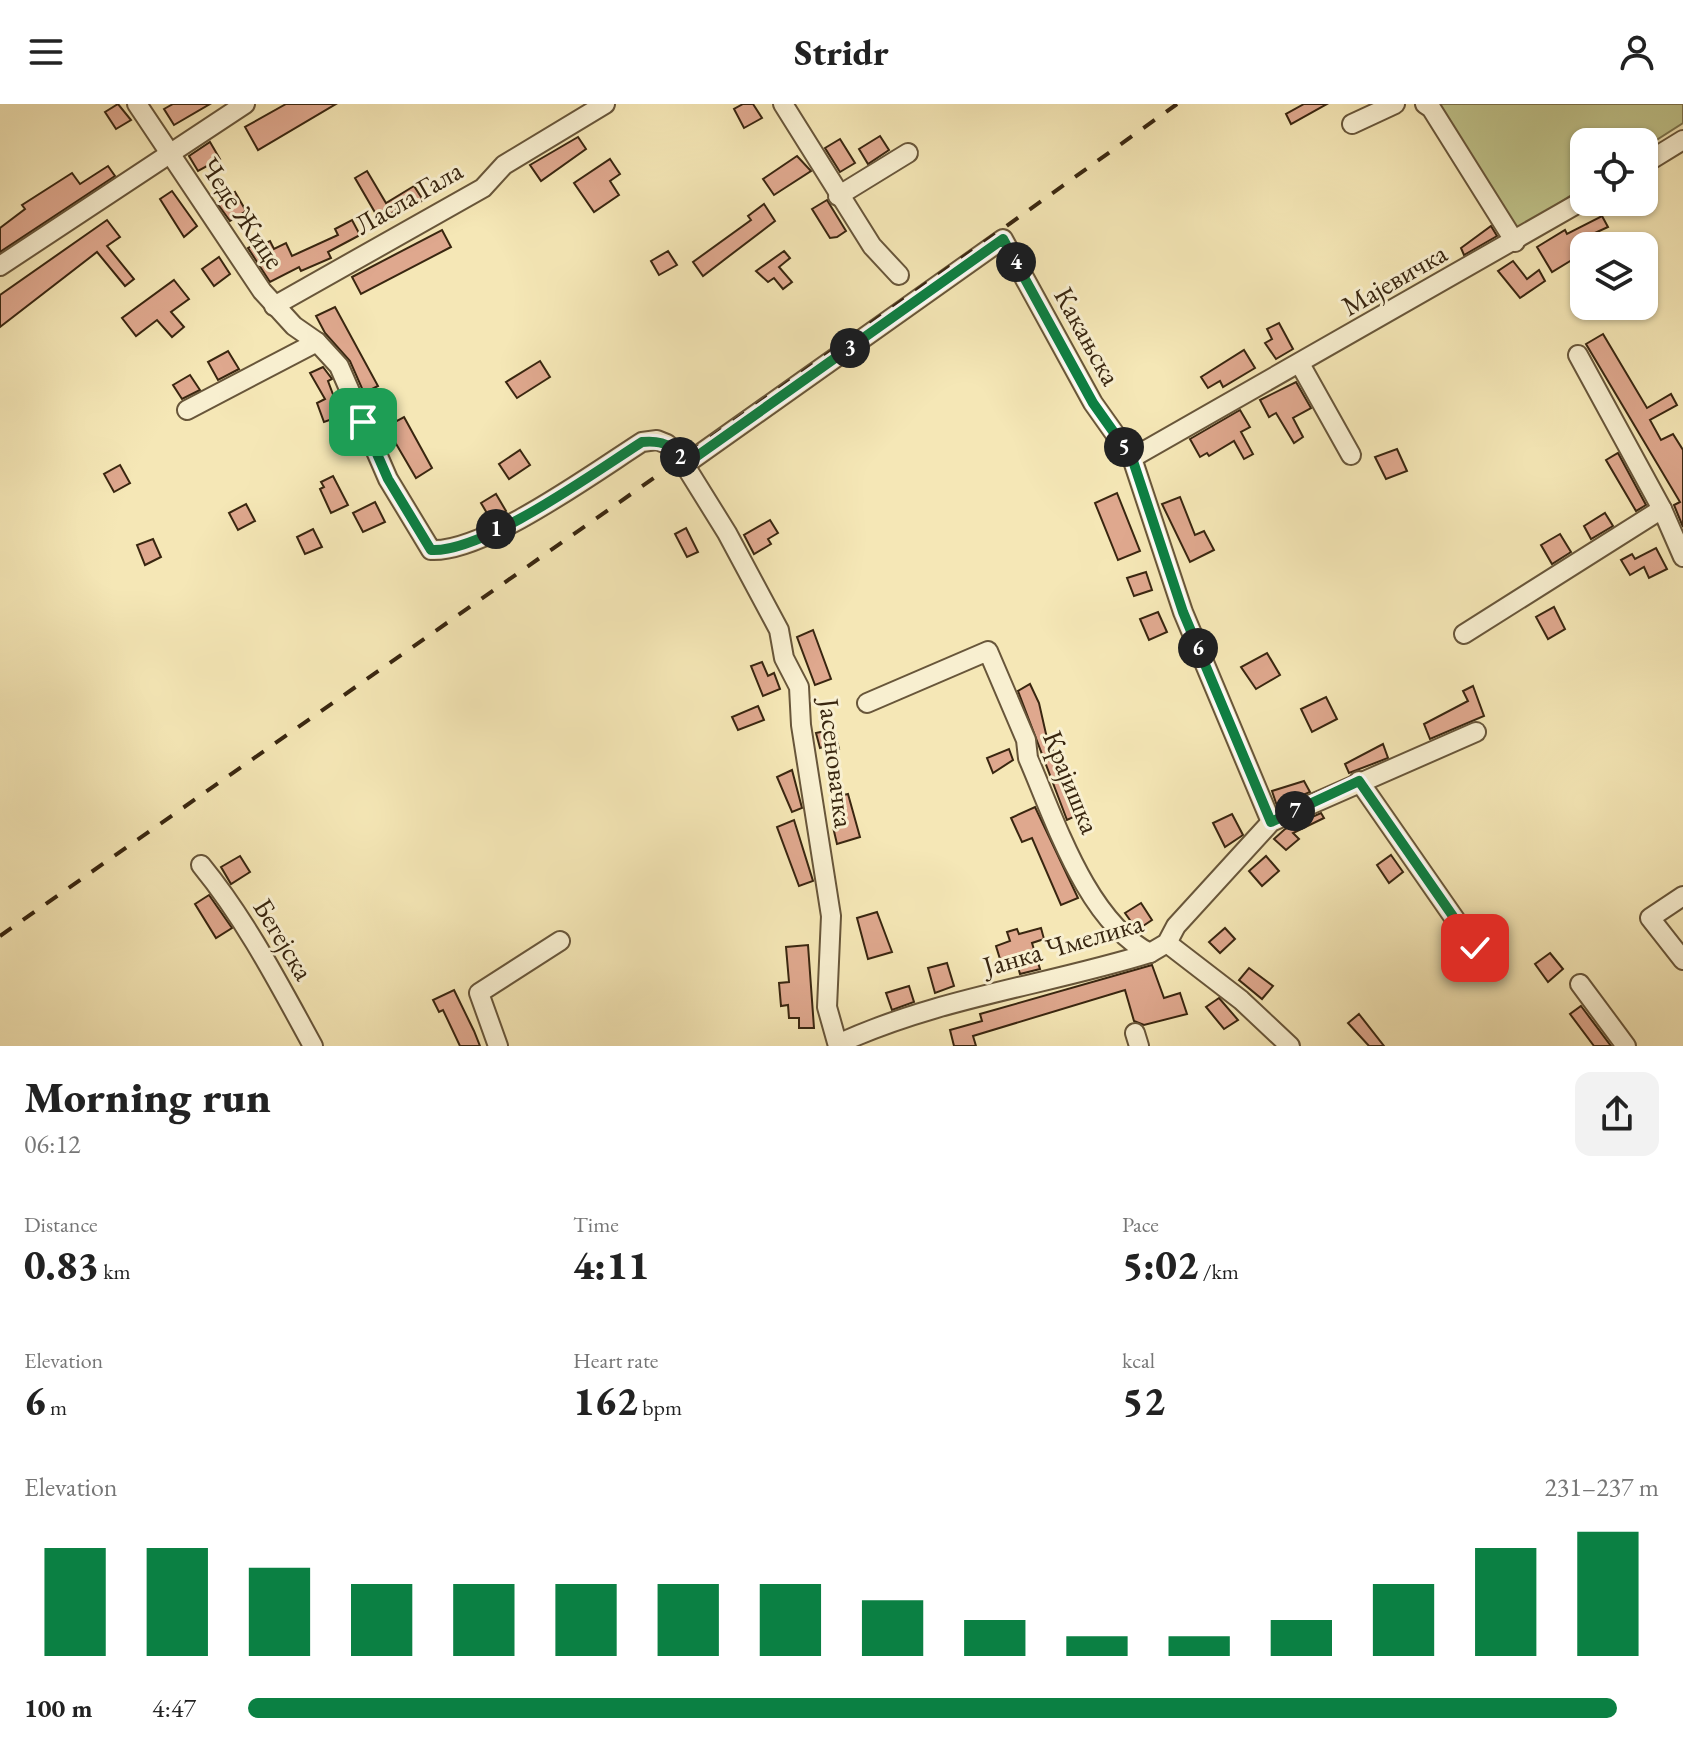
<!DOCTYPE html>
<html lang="en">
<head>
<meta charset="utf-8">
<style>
	body { margin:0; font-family:"EB Garamond",serif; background:#f2f2f2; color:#222; height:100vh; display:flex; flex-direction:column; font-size:30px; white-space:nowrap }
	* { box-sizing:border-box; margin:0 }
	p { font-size:26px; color:#767676 }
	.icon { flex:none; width:44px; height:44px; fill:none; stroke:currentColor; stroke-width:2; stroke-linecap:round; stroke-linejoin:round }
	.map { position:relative; height:942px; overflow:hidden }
	.panel { display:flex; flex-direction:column; background:#fff; flex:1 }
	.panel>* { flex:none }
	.tools { position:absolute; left:1570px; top:24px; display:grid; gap:16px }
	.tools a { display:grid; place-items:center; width:88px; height:88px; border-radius:16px; background:#fff; box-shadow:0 2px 6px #0004; font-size:40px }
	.pin { position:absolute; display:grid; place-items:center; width:68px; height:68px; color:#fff; margin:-34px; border-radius:16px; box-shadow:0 4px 12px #0006 }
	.km { position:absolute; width:40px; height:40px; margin:-20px; border-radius:50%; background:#222; color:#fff; font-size:22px; line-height:40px; text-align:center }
	.round { display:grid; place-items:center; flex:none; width:84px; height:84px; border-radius:16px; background:#f2f2f2 }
	.head { display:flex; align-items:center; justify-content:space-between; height:136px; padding:0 24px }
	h1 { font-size:44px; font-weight:800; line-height:60px }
	.metrics { display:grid; grid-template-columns:repeat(3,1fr); gap:12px; height:136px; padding:8px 24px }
	.metrics div { display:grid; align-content:center }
	.metrics b { font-size:40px; font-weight:800 }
	.metrics small { font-size:22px; font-weight:400 }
	.metrics p { font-size:22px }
	.chart { height:224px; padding:16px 24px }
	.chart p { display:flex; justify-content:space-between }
	.chart svg { width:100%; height:144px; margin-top:8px; stroke:#0b8043; stroke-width:6 }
	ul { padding:0 24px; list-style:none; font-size:26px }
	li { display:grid; grid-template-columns:128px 96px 1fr; align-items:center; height:60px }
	li i { height:20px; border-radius:10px; background:#0b8043 }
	header { display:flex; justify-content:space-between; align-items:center; height:104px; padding:0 24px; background:#fff; font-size:36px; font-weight:800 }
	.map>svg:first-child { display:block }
	.green { fill:#c0c48b; stroke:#7c754e; stroke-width:2 }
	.building { fill:#dfa88e; stroke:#392610; stroke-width:2 }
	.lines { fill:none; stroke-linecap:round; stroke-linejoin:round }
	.minor-casing { stroke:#68563a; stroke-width:22 }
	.minor { stroke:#f8efd0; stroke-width:18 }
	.rail { stroke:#392610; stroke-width:4; stroke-dasharray:14 14; stroke-linecap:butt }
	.route-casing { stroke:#fff; stroke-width:16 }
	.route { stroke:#0b8043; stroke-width:10 }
	.labels { text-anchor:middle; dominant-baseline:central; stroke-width:6; stroke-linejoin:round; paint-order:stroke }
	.street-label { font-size:28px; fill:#392610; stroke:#f8efd0 }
</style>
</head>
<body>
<header><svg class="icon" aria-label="menu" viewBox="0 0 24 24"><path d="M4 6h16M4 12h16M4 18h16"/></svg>Stridr<svg class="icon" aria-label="person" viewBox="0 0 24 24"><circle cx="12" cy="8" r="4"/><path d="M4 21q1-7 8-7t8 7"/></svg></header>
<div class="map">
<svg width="1683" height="942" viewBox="0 0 1683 942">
	<rect width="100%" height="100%" fill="#f5e7b6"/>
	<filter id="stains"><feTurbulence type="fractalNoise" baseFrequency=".0025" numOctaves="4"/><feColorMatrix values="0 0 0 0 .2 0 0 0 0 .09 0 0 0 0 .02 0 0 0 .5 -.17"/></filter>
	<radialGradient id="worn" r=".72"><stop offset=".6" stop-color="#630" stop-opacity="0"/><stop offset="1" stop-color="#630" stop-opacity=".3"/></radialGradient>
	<path class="green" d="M1432,0H1683V19L1644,44V38H1584V83L1517,126Z"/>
	<g class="building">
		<path d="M118,0L131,16L116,25L105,8Z"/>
		<path d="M173,0H210L174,21L164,5Z"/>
		<path d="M286,0H336L258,46L245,23Z"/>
		<path d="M743,0H753L762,14L744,24L734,5Z"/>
		<path d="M1304,0H1327L1291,20L1286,10Z"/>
		<path d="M880,32L889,46L868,60L859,45Z"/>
		<path d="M578,33L586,45L541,77L530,61Z"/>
		<path d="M840,35L855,59L840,68L825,44Z"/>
		<path d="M210,38L220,55L198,67L189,52Z"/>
		<path d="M797,52L811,67L774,91L763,75Z"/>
		<path d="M610,55L620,70L610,77L619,91L594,108L574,79Z"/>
		<path d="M108,62L115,72L0,148V124L25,105L22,101L72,69L80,80Z"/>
		<path d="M367,67L386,99L414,82L423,96L413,103L410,97L380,117L355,74Z"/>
		<path d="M172,87L197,122L184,133L160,95Z"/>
		<path d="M235,88L246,107L230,117L217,99Z"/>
		<path d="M827,96L846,127L837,133L830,134L812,105Z"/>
		<path d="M764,100L775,117L703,172L693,158L751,116L748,112Z"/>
		<path d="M1602,112L1608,123L1573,139L1580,151L1552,168L1537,143L1565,126L1567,130Z"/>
		<path d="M107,116L120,133L107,142L134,175L125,182L97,148L0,223V191Z"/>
		<path d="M352,116L360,131L328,148L331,154L301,167L299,163L270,178L248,144L262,136L264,140L270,137L274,145L286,139L292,152L338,131L335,125Z"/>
		<path d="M1491,122L1497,132L1464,151L1461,144Z"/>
		<path d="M442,126L451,143L361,190L352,173Z"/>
		<path d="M668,147L677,161L659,171L651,157Z"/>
		<path d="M784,147L790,154L779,163L792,178L783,185L774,174L768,178L756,167Z"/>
		<path d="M219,153L230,170L214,182L202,165Z"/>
		<path d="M1513,157L1527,175L1539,166L1545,177L1520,194L1498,167Z"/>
		<path d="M174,176L189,195L171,208L184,223L172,233L157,216L136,232L122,214Z"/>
		<path d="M335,203L378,282L364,289L350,257L325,229L316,212Z"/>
		<path d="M1279,219L1293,245L1276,255L1265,239L1272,235L1267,225Z"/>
		<path d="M1603,230L1647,304L1671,290L1677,301L1650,316L1661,336L1673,330L1683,346V423L1674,401L1680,398L1586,240Z"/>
		<path d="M1244,246L1255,264L1223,283L1220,277L1208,284L1201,273Z"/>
		<path d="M228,247L239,265L218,276L208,258Z"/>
		<path d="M540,257L550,273L517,294L506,278Z"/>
		<path d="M323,263L332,275L328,277L341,312L324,318L317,299L325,295L310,269Z"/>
		<path d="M190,271L200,286L182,295L173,281Z"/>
		<path d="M1296,278L1311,304L1293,314L1303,333L1294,339L1276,309L1269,313L1260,296Z"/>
		<path d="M1240,306L1250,323L1241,328L1253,350L1244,355L1234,337L1209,352L1207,349L1200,353L1190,335Z"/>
		<path d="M404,313L432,364L416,374L395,338L387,342L380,326Z"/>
		<path d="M1397,345L1407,367L1386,375L1375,353Z"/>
		<path d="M520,346L530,361L509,375L499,360Z"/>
		<path d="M1618,349L1646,401L1636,407L1606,356Z"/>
		<path d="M120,361L130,379L114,388L104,370Z"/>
		<path d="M333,372L348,401L331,409L320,385L324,383L321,378Z"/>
		<path d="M1117,389L1140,447L1118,456L1095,399Z"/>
		<path d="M496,390L506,407L491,416L481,399Z"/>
		<path d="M1180,393L1195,431L1204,427L1214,446L1190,458L1162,400Z"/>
		<path d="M375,398L385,418L363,428L353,409Z"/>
		<path d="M246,400L255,417L238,426L229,409Z"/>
		<path d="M1605,409L1613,422L1591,435L1584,422Z"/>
		<path d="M770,416L778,429L768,435L771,440L754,450L744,431Z"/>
		<path d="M686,424L698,448L687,453L675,430Z"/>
		<path d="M313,425L322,443L305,450L297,433Z"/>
		<path d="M1560,430L1571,448L1552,460L1541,441Z"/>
		<path d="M153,435L161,453L145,461L137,441Z"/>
		<path d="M1656,444L1667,465L1649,474L1644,463L1630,471L1621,456L1632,450L1635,455Z"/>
		<path d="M1146,468L1152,486L1134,492L1127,474Z"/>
		<path d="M1554,503L1565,525L1548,535L1536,513Z"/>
		<path d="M1158,508L1167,528L1149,536L1140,515Z"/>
		<path d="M813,526L831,575L815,581L797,533Z"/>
		<path d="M1267,549L1280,571L1256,585L1241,563Z"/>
		<path d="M762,558L768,572L774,569L780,585L763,592L751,562Z"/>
		<path d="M1030,580L1039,599L1046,630L1080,710L1067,716L1018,587Z"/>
		<path d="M1473,582L1484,612L1430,635L1424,620L1468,597L1463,587Z"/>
		<path d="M1326,593L1337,615L1312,628L1301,605Z"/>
		<path d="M758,602L764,616L738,626L732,613Z"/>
		<path d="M834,625L839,645L827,648L826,642L820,644L816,629Z"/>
		<path d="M1383,640L1388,654L1349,669L1345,660Z"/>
		<path d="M1009,645L1013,656L993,669L987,654Z"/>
		<path d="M792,666L802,704L792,708L777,673Z"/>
		<path d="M1304,677L1310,688L1277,702L1272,687Z"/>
		<path d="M848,690L860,733L837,740L833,723L839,721L832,694Z"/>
		<path d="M1035,703L1078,794L1061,801L1032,734L1022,738L1011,714Z"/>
		<path d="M1321,709L1324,714L1293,729L1299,735L1286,746L1274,735L1285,725Z"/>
		<path d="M1232,710L1243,731L1225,743L1213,719Z"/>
		<path d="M794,716L813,777L799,782L777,723Z"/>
		<path d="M1391,751L1403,768L1389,779L1377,761Z"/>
		<path d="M240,752L250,768L231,780L221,763Z"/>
		<path d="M1266,752L1279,767L1262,782L1249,767Z"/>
		<path d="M209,791L232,824L216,834L195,800Z"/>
		<path d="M1141,799L1152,816L1137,826L1125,809Z"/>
		<path d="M877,808L892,848L868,855L857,814Z"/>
		<path d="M1041,824L1044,835L1032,839L1040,865L1020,870L1018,863L1004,868L996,842L1010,837L1007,828L1017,825L1019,830Z"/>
		<path d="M1225,824L1235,835L1220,849L1209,838Z"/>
		<path d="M808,841L814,924H799V914H789L788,901L781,902L779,879L789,878L786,843Z"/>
		<path d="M1461,849L1482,861L1464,874L1451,857Z"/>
		<path d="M1550,849L1563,865L1548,878L1535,860Z"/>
		<path d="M947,859L954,882L935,889L928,864Z"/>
		<path d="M1152,861L1164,894L1180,889L1187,910L1144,921L1134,917L1125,886L973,932L976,942H954L950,926L982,917L980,910Z"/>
		<path d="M1249,864L1273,882L1262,895L1239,876Z"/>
		<path d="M909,882L914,898L892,906L886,889Z"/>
		<path d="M454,886L474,927L480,942H460L443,906L439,908L433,896Z"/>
		<path d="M1219,894L1238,916L1224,925L1206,903Z"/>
		<path d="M1581,902L1611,942H1594L1570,910Z"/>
		<path d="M1359,910L1384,942H1369L1348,919Z"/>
	</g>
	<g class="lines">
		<defs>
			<g id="minor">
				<path d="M137,0L262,187L294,222L317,238L339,262L388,375L431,446C484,449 595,368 642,338L657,336L667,340L681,355L727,429L779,526L784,554L799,583L801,621L831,812L827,903L838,942"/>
				<path d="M783,0L872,142L899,171"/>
				<path d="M1425,0L1431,4L1515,138"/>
				<path d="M1352,20L1395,0"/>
				<path d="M1644,60L1683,36"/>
				<path d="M838,92L908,49"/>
				<path d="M0,162L245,0"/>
				<path d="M274,202L483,84L504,61L605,0"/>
				<path d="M1578,251L1662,405L1683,453"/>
				<path d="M1300,260L1351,351"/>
				<path d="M187,306L317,238"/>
				<path d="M1132,354L1584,96"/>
				<path d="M683,362L1003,135L1093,299L1132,354L1183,508L1271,718"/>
				<path d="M1464,530L1662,405"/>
				<path d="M867,599L988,547L1026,636L1028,654C1055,716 1087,818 1150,849"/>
				<path d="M1359,677L1475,844"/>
				<path d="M201,761C246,816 279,880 313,942"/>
				<path d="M1683,792L1650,814L1683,856"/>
				<path d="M1167,839L1241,896L1290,942"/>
				<path d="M1580,880L1626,942"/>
				<path d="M1135,929L1139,942"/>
				<path d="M838,940C937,894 1047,881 1150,849L1167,839L1176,822L1271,718L1476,628"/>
				<path d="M498,942L479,889L560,837"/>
			</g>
		</defs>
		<use href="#minor" class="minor-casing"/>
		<use href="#minor" class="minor"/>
		<path class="rail" d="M0,832L681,355L1177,0"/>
	</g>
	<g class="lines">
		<defs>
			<path id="route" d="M363,318L388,375L431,446C483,449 595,368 642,338C662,336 677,341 683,362L1003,135L1093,299L1132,354L1183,508L1271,718L1359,677L1475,844"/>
		</defs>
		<use href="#route" class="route-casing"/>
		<use href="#route" class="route"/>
	</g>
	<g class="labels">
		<g class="street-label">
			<text transform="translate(408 93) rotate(-30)">Ласла Гала</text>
			<text transform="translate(243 109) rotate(56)">Чеде Жице</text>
			<text transform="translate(1394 175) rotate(-30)">Мајевичка</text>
			<text transform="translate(1088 232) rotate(61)">Какањска</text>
			<text transform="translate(837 659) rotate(83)">Јасеновачка</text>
			<text transform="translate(1072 678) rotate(68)">Крајишка</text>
			<text transform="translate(284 835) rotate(59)">Бегејска</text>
			<text transform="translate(1063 840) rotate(-16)">Јанка Чмелика</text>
		</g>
	</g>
	<rect width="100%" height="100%" filter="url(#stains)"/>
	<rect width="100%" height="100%" fill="url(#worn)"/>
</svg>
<div class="tools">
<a><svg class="icon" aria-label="locate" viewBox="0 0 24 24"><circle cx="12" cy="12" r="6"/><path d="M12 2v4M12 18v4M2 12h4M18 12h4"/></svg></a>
<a><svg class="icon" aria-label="layers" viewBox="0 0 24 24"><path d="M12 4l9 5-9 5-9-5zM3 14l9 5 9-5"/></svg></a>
</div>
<div class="pin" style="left:363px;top:318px;background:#1e9e55"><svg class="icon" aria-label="arrive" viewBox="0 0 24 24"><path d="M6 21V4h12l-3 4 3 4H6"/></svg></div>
<div class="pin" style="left:1475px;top:844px;background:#d93025"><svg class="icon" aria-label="check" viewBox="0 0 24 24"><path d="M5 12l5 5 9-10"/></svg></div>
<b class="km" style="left:496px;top:425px">1</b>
<b class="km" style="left:680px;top:353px">2</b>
<b class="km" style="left:850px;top:244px">3</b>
<b class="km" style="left:1016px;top:158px">4</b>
<b class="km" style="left:1124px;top:343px">5</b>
<b class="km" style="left:1198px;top:544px">6</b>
<b class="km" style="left:1295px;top:707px">7</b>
</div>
<section class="panel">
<div class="head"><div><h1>Morning run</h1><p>06:12</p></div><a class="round"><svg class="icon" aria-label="share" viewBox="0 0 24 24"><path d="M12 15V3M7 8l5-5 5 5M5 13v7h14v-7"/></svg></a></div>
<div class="metrics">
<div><p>Distance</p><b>0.83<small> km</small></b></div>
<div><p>Time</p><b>4:11</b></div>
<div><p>Pace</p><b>5:02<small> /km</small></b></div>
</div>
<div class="metrics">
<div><p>Elevation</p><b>6<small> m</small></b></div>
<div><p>Heart rate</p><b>162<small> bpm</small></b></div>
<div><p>kcal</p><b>52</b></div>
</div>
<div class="chart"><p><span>Elevation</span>231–237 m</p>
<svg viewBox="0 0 160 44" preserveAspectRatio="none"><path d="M5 44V11M15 44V11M25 44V17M35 44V22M45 44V22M55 44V22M65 44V22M75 44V22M85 44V27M95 44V33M105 44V38M115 44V38M125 44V33M135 44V22M145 44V11M155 44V6"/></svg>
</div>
<ul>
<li><b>100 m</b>4:47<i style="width:97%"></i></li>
</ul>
</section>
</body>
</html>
